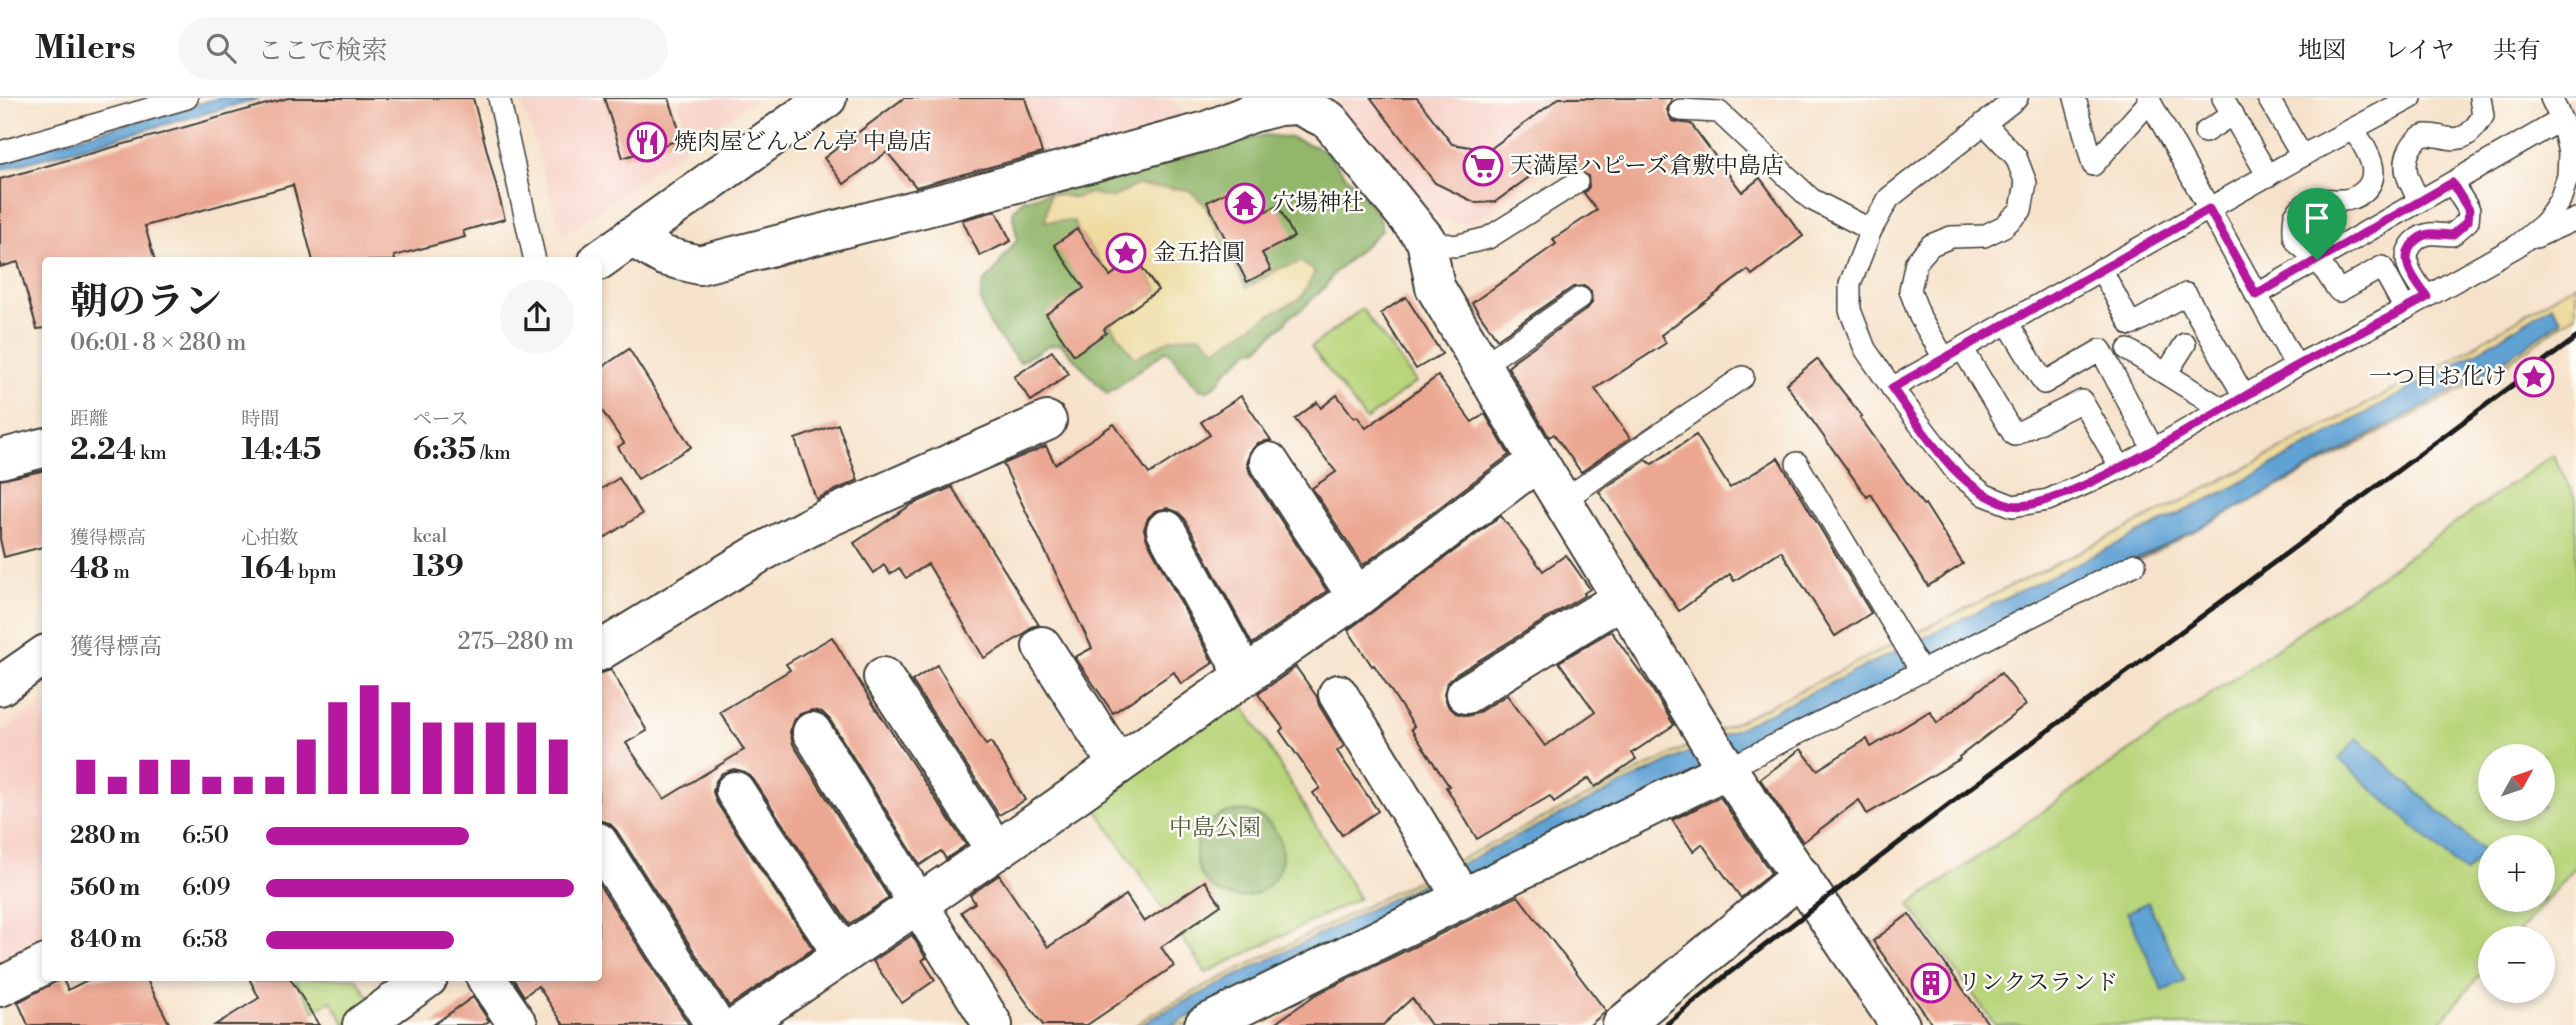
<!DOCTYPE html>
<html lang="ja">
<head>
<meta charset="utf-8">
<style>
	body { margin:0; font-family:"Libre Bodoni","Noto Serif JP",serif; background:#f6f6f6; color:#222; height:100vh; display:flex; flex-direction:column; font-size:26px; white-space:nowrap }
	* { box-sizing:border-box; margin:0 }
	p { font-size:23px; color:#767676 }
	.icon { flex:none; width:38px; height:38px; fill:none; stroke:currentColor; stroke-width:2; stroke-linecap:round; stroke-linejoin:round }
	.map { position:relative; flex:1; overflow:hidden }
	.side { position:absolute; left:42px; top:159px; width:560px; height:724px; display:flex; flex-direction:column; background:#fff; border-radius:7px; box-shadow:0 4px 10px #0003 }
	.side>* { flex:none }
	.needle { width:46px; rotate:50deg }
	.tools { position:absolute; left:2478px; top:646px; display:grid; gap:14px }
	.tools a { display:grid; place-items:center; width:77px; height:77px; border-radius:50%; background:#fff; box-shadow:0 4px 10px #0003; font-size:35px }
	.pin { position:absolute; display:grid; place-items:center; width:60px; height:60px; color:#fff; margin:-72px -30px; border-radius:50% 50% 50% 0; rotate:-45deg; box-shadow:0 0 7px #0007 }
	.pin .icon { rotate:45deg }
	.round { display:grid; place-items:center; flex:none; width:74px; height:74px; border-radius:37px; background:#f6f6f6 }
	.overview { display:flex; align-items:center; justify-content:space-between; height:119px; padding:0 28px }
	h1 { font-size:38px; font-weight:700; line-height:52px }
	.figures { display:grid; grid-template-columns:repeat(3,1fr); gap:10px; height:119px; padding:7px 28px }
	.figures div { display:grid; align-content:center }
	.figures b { font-size:30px; font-weight:700 }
	.figures small { font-size:19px; font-weight:400 }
	.figures p { font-size:19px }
	.chart { height:196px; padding:14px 28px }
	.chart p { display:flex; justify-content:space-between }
	.chart svg { width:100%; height:126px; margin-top:7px; stroke:#b5179e; stroke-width:6 }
	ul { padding:0 28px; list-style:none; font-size:23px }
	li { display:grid; grid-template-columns:112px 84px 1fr; align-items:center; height:52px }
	li i { height:18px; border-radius:9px; background:#b5179e }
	header { display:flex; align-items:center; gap:42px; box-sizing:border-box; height:98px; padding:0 35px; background:#fff; border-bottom:2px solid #e0e0e0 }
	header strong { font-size:33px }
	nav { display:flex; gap:38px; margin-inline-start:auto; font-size:24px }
	.search { width:490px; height:63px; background:#f6f6f6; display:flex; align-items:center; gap:18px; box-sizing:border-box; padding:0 24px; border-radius:38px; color:#767676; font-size:26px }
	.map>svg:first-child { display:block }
	.built { fill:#f7d1c7 }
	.green { fill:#b9d57b; stroke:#6a784c; stroke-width:2; fill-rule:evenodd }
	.forest { fill:#92b66b; stroke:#576944; stroke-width:2 }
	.sand { fill:#eeda9e; stroke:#857b5d; stroke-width:2 }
	.water { fill:#60a2d4; stroke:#3e5f78; stroke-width:2 }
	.building { fill:#eba792 }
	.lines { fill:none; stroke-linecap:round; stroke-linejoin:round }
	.lane-casing { stroke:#3d3a36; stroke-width:24 }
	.street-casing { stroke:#3d3a36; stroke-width:42 }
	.secondary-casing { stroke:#3d3a36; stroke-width:42 }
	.lane { stroke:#fff; stroke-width:21 }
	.street { stroke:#fff; stroke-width:38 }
	.secondary { stroke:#fff; stroke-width:38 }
	.rail { stroke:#1c1c1c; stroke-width:5 }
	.route-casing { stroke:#fff; stroke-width:14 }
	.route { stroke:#b5179e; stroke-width:9 }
	.labels { text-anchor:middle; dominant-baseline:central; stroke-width:5; stroke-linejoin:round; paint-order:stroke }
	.poi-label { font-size:23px; fill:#1c1c1c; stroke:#fdfcf7; text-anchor:start }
	.park-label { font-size:23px; fill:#535d3d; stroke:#fdfcf7 }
</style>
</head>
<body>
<header>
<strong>Milers</strong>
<div class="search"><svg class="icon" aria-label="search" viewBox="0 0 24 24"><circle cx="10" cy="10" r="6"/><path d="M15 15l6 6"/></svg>ここで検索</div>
<nav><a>地図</a><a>レイヤ</a><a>共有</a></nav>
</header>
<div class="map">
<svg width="2576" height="927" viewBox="0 0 2576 927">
	<rect width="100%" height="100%" fill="#fdfcf7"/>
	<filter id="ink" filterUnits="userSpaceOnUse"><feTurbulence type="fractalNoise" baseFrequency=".0143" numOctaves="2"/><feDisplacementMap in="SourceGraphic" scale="14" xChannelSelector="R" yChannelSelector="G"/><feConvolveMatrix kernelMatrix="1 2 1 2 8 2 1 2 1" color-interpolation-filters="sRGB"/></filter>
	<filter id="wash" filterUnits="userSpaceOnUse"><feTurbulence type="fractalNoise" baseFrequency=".00686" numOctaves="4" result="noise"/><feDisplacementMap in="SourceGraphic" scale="28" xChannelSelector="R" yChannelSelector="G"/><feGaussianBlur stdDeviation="1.57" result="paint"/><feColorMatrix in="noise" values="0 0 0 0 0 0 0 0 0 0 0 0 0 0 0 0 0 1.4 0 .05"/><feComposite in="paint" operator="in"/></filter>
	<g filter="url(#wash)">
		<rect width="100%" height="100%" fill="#f6e2ca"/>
		<g class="built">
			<path d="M521,0H670L687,48L562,138Z"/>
			<path d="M676,0H757L691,46Z"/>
			<path d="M941,0H1171L1196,28L970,91Z"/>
			<path d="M1333,0H1646L1489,116L1469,125L1443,123L1415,109Z"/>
			<path d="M45,604V859L0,882V635Z"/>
		</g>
		<g class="green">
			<path d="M1362,211L1416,284L1366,322L1311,249Z"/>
			<path d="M2553,357L2576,402V768L2513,840H2490V866L2437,927H1995L1909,807ZM2490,658H2543V710H2490ZM2490,749H2543V802H2490Z"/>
			<path d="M1238,598L1359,800L1206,875L1092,705Z"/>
			<path d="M294,880H356L368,898L395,880L346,927L331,903L314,913Z"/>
		</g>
		<g class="forest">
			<path d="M1265,37L1292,40L1324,52L1377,114L1382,132L1334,175L1325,189L1302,211L1289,219L1285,225L1258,250L1251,252L1225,274L1220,283L1208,292H1201C1186,280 1179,265 1167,252L1107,296L1061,246L1048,248L1020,264C1004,247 970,210 984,185C986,180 992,178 995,173C1002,161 1007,153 1017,143C1017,131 1012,124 1013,112L1023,102L1106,78L1126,76L1138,70L1149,73L1177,61Z"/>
			<circle cx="1239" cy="756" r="43"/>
		</g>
		<g class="sand">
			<path d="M1137,87L1189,92L1205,107L1246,190L1281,170L1301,164L1315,174L1301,200L1267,218L1216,251L1200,237L1171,241L1135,260L1110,226L1158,192L1135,160L1110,178L1077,131L1074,123H1045L1050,95L1075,100L1091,95L1112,100Z"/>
			<path d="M2576,185V216L2498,272L2138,463L1189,927H1136L1150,917L1211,885L2184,402L2453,261Z"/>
		</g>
		<g class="water">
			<path d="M219,0H261L0,72V61Z"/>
			<path d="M2552,207L2562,222L2495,269L2198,431L1942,557L1172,927H1142L1154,919L1584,705L2228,392L2483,250Z"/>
			<path d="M2357,640L2484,754L2465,775L2339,661Z"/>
			<path d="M2148,804L2185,883L2163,893L2127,814Z"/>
		</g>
		<g id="blocks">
			<g class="building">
				<path d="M288,0H473L505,121L463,133L465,139L394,158L395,163H313L293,87L145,128L155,163H46V230L37,231L18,164L0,169V81Z"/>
				<path d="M604,0H669L682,41L623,60Z"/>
				<path d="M904,0H1025L1042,55L916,89L887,54L844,86L824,60Z"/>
				<path d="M1371,0H1417L1452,46L1489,52L1559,0H1672L1667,12L1672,23L1691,26L1742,94L1760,80L1803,138L1752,177L1748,172L1661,237L1666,245L1595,291L1630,340L1581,374L1554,336L1549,339L1508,269L1514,264L1513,263L1587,211L1592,205L1591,193L1585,188L1573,189L1497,241L1472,205L1556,146L1553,141L1597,112L1584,95L1589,89L1588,78L1577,71L1569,73L1558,58L1495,104L1476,105L1435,85Z"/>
				<path d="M1232,91L1248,122L1278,107L1294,139L1262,155L1271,172L1247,184L1207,104Z"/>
				<path d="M996,113L1011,143L980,158L962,122Z"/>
				<path d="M1077,131L1110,178L1135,160L1158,192L1104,231L1106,235L1074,257L1046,216L1084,190L1054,147Z"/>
				<path d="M1406,199L1442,256L1416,271L1381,215Z"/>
				<path d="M629,251L691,349L638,381L618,349L624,345L598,307V272Z"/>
				<path d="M1052,253L1069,276L1031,303L1014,279Z"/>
				<path d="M1817,261L1862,318L1860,319L1923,407L1925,406L1963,466L1928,488L1871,396L1867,399L1786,286Z"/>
				<path d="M1438,278L1472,324L1485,316L1509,357L1363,467L1312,390L1336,374L1295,321L1317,304L1321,310L1337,297L1354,320L1357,318L1366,330Z"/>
				<path d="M1241,298L1271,342L1258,345L1250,354L1247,365L1250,375L1327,493L1252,546L1185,421L1178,414L1167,410L1155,413L1148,420L1144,431L1147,442L1213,565L1181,586L1174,574L1113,615L1075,559L1092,550L1003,366L1046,348L1055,366L1114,326L1149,376L1210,337L1201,324Z"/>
				<path d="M838,326L858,382L816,401L795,341Z"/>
				<path d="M1696,337L1730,390L1778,360L1871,515L1835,538L1781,453L1734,483L1730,476L1679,513L1599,394L1646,362L1652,366Z"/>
				<path d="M46,372V448L4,459L0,441V382Z"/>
				<path d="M619,380L642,416L598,444V393Z"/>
				<path d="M952,389L1039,527L1031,529L1023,537L984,560L928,466L906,480L899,470L890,476L884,467L874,475L854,445L911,407Z"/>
				<path d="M1501,418L1543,473L1566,457L1590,491L1584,495L1585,497L1455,577L1447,585L1444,596L1448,608L1456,615L1467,618L1477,615L1507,597L1545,648L1595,614L1559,564L1611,533L1650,588L1674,627L1632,655L1636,661L1595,689L1589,680L1554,704L1550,698L1477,741L1446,689L1449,688L1411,631L1414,628L1374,567L1372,568L1348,532Z"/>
				<path d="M832,539L873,606L966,747L946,761L941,753L920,767L830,622L822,614L812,612L800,616L793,623L790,634L793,646L889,800L849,826L753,681L745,674L734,671L722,675L716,683L713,694L717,705L813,851L729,908L616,732L609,725L598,722V576L611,572L647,633L626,645L664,701L744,652L720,614L790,572L786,566Z"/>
				<path d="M937,567L986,647L991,644L1025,702L999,717L912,583Z"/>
				<path d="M1296,569L1317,599L1319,607L1344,648L1337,653L1378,713L1342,737L1313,695L1320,690L1280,633L1283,630L1258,596Z"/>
				<path d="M2001,575L2026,607L1959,659L1960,661L1867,716L1859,702L1803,744L1760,681L1801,651L1817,672L1867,641L1871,649L1930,613L1937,625Z"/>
				<path d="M1720,699L1771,775L1741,800L1702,746L1693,753L1672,722Z"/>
				<path d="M999,777L1048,849L1126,797L1144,824L1205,783L1221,807L1161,849L1174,868L1087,927H1043L961,814L975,805L970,797Z"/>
				<path d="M598,785L689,927H564L538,888L524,898L513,880H598Z"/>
				<path d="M1518,798L1606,913L1590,927H1431L1412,900L1383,927H1273L1315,897Z"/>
				<path d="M1909,816L1989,927H1933L1873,843Z"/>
				<path d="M912,837L926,860L922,862L935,882L902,905L873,863Z"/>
				<path d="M62,880L68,892L91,880H146L170,927H28L18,904Z"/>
				<path d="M249,880H290L319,927H215L259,900Z"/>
				<path d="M473,899L489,923L483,927H433Z"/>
			</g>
		</g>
	</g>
	<g filter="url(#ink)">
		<use href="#blocks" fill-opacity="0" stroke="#3d3a36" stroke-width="2"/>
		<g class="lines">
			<defs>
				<g id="lane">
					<path d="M499,0L535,163"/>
					<path d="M2017,0L1889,100L1871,132L1850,186V212L1865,251L1892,290L1957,375L1985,397L2013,408L2048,402L2121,370L2296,268L2405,211L2517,148L2544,126L2560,102L2568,78L2569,55L2562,23L2551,0"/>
					<path d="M2075,0L2093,67L2150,3"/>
					<path d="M2148,0L2296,268"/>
					<path d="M2223,0L2268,78"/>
					<path d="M2268,0L2302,58"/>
					<path d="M1680,12L1719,14L1811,101L1871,132"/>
					<path d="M2353,31C2365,49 2385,76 2363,94C2358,98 2350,102 2343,102C2321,103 2311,96 2295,117C2290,152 2301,143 2319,164C2326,173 2332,184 2339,193L2382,169L2405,211"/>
					<path d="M2205,34L2233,16"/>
					<path d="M0,54L187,0"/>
					<path d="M2419,102C2410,85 2400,71 2410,51C2413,45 2419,38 2426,37C2440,36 2451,45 2465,38C2473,34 2478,25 2483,18L2480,0"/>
					<path d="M2536,139L2576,121"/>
					<path d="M1426,142L1455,148L1488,140L1577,84"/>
					<path d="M2101,171L2131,227L2186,196L2244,298"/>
					<path d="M2256,197L2561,22"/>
					<path d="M2427,199C2415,182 2397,162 2414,144C2419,139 2423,137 2429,136C2436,135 2444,137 2452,137L2468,123L2469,112L2452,85"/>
					<path d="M2007,224L2044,285L2101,252L2153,351"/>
					<path d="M1962,250L2014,337L2082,303L2121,370"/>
					<path d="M2128,252L2222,311"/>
					<path d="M1944,260L1920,219L1910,192L1916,164L1931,147L1951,139L1984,138L2004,128L2021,112L2026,85L2016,59L1984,25"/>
					<path d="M1483,267L1580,200"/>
					<path d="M2166,276L2185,246"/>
					<path d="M1892,290L2302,58L2411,0"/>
					<path d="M1797,365L1921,573"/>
					<path d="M1562,403L1743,279"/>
					<path d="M1727,671L2135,466"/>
				</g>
				<g id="street">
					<path d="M631,139L664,158L699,167L954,102L1206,33L1252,15L1279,8L1298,7L1329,22L1426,142L1435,189L1538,363L1718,657L1900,927"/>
					<path d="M0,361L46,349"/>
					<path d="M1269,364L1357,499"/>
					<path d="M1166,432L1245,578"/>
					<path d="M1042,548L1118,667"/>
					<path d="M598,554L760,455L829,419L1047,323"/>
					<path d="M883,579L996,753"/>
					<path d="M1338,596L1462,799"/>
					<path d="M1466,596L1621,501"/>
					<path d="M812,634L993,927"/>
					<path d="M735,693L843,857"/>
					<path d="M598,744L715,927"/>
					<path d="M486,880L518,927"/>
					<path d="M0,889L46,866"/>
					<path d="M362,927L428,880"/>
					<path d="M740,927L1009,744L1357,499L1538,363"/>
					<path d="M1204,927L1727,671"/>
					<path d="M1622,927L1801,778"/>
				</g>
				<g id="secondary">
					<path d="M598,163L827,0"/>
					<path d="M0,588L46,556"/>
				</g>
			</defs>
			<use href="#lane" class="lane-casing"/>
			<use href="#street" class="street-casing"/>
			<use href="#secondary" class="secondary-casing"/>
			<use href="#lane" class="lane"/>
			<use href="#street" class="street"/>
			<use href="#secondary" class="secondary"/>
			<path class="rail" d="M1666,927L1729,875L1948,707L2576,240"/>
		</g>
	</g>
	<g class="lines" filter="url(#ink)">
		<defs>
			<path id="route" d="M2452,85L2469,112L2468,123L2452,137C2444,137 2436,135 2429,136C2423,137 2419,139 2414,144C2397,162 2415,182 2427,199C2384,224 2338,245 2295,269C2245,296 2058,419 2011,407C1958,394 1922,331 1892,290L2209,111L2256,197Z"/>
		</defs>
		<use href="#route" class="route-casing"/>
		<use href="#route" class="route"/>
	</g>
	<defs>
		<symbol id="restaurant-ring" viewBox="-11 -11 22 22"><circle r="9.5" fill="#fdfcf7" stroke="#b5179e" stroke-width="1.5"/><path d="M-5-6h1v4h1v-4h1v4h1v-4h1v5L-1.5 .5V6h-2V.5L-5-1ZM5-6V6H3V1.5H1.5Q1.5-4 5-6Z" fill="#b5179e"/></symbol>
		<symbol id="supermarket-ring" viewBox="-11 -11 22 22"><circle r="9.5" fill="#fdfcf7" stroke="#b5179e" stroke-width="1.5"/><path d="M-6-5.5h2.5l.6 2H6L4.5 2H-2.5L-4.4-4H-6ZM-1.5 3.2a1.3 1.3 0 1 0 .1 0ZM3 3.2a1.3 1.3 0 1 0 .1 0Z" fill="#b5179e"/></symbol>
		<symbol id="temple-ring" viewBox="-11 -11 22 22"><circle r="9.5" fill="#fdfcf7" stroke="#b5179e" stroke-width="1.5"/><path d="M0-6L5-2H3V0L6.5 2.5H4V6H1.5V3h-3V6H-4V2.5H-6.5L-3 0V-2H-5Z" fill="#b5179e"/></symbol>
		<symbol id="sight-ring" viewBox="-11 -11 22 22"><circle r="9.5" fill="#fdfcf7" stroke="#b5179e" stroke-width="1.5"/><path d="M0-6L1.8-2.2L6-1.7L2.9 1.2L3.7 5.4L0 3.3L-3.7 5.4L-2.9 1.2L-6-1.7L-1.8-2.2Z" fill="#b5179e"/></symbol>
		<symbol id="building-ring" viewBox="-11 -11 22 22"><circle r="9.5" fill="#fdfcf7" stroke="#b5179e" stroke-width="1.5"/><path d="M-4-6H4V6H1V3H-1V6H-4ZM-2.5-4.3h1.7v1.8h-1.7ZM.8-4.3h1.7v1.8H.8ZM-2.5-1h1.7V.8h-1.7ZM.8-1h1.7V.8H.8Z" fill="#b5179e"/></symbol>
	</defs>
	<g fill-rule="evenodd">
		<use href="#restaurant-ring" x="625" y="22" width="44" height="44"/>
		<use href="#supermarket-ring" x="1461" y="46" width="44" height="44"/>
		<use href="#temple-ring" x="1223" y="83" width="44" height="44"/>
		<use href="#sight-ring" x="1104" y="133" width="44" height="44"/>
		<use href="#sight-ring" x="2512" y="257" width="44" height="44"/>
		<use href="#building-ring" x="1909" y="863" width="44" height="44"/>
	</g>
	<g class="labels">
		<g class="poi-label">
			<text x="674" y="44">焼肉屋どんどん亭 中島店</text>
			<text x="1510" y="68">天満屋ハピーズ倉敷中島店</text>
			<text x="1272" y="105">穴場神社</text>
			<text x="1153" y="155">金五拾圓</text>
			<text x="2507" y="279" text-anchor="end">一つ目お化け</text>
			<text x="1958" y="885">リンクスランド</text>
		</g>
		<g class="park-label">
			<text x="1215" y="730">中島公園</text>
		</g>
	</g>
</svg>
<div class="tools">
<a><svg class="needle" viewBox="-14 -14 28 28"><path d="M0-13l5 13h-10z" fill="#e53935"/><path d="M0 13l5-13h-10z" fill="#767676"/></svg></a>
<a>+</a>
<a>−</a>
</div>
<div class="pin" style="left:2317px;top:162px;background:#1e9e55"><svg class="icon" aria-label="arrive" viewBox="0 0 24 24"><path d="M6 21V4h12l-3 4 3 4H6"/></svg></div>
<section class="side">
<div class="overview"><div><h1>朝のラン</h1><p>06:01 · 8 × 280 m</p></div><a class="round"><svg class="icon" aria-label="share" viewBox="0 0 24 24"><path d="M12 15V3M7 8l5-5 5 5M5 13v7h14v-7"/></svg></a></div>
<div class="figures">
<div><p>距離</p><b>2.24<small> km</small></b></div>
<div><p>時間</p><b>14:45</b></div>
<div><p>ペース</p><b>6:35<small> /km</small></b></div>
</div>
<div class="figures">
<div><p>獲得標高</p><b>48<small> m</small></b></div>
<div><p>心拍数</p><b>164<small> bpm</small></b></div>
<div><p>kcal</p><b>139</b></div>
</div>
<div class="chart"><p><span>獲得標高</span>275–280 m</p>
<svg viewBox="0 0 160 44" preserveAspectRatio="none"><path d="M5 44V32M15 44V38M25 44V32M35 44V32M45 44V38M55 44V38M65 44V38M75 44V25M85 44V12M95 44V6M105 44V12M115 44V19M125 44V19M135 44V19M145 44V19M155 44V25"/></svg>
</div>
<ul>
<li><b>280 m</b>6:50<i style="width:66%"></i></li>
<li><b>560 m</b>6:09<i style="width:100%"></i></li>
<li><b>840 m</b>6:58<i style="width:61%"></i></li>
</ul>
</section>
</div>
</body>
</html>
